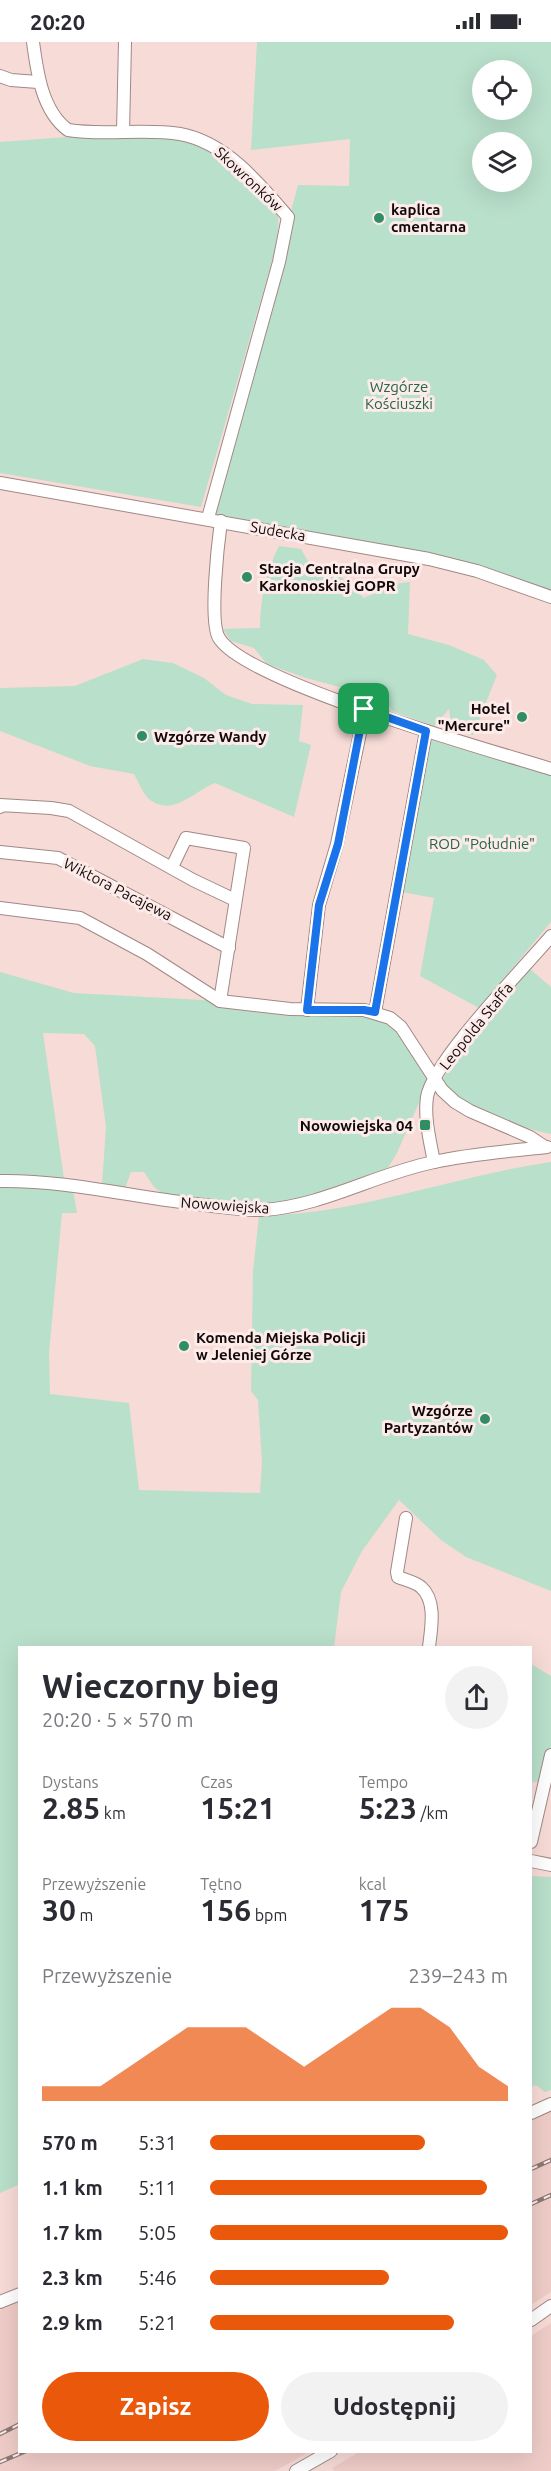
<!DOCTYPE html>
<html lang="pl">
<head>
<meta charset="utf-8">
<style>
	body { margin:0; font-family:Ubuntu,sans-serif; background:#f2f2f3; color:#2b2b33; height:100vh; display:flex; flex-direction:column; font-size:22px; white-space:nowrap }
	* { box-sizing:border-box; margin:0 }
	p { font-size:20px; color:#7c7c81 }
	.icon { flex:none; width:33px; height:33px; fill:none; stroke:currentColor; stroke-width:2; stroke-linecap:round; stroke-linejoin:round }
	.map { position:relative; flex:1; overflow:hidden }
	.details { position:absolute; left:18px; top:1604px; width:514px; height:807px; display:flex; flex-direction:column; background:#fff; border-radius:0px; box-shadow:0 6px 24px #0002 }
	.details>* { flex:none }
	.fabs { position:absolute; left:472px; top:18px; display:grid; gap:12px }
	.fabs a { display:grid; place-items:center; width:60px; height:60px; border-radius:50%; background:#fff; box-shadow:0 6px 24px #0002; font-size:30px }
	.pin { position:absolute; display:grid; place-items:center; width:51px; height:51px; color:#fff; margin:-26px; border-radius:12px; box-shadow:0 3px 9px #0006 }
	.round { display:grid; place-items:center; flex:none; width:63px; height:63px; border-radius:32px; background:#f2f2f3 }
	.overview { display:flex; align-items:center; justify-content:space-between; height:102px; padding:0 24px }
	h1 { font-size:33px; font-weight:700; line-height:45px }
	.figures { display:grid; grid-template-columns:repeat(3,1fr); gap:9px; height:102px; padding:6px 24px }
	.figures div { display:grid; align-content:center }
	.figures b { font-size:30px; font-weight:700 }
	.figures small { font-size:16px; font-weight:400 }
	.figures p { font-size:16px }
	.chart { height:168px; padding:12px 24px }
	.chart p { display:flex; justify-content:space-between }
	.chart svg { width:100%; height:108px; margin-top:6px; fill:#ea580c; opacity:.7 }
	.primary-button { display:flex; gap:12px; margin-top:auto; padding:12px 24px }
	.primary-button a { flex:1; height:69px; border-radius:36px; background:#ea580c; color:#fff; font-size:24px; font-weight:700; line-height:69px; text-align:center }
	.primary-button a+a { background:#f2f2f3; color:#2b2b33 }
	ul { padding:0 24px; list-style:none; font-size:20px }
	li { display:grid; grid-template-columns:96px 72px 1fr; align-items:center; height:45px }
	li i { height:15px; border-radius:8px; background:#ea580c }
	.status { display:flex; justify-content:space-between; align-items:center; height:42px; padding:0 30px; background:#fff; direction:ltr }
	.status svg { height:16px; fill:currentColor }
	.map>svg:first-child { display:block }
	.built { fill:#efccc7 }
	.green { fill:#b9e0cb; fill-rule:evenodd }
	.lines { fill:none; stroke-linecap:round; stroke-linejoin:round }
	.minor-casing { stroke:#a18884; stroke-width:14 }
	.minor { stroke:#fff; stroke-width:12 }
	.rail-casing { stroke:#8c7976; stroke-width:4.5 }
	.rail { stroke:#fcebe9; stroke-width:2; stroke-dasharray:7; stroke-linecap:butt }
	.route-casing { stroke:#fff; stroke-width:12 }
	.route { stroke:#1a73e8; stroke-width:8 }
	.poi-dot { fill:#308d64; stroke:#fcebe9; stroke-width:2 }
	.labels { text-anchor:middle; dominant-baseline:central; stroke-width:6; stroke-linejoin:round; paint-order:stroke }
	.street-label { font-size:15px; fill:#120908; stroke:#fcebe9 }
	.poi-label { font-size:15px; font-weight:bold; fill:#120908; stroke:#fcebe9; text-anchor:start }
	.park-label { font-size:15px; fill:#236547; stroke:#fcebe9 }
</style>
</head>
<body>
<div class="status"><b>20:20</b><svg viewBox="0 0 49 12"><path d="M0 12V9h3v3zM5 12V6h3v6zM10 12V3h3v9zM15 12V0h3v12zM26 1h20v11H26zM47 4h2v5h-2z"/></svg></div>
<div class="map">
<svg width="551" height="2429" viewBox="0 0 551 2429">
	<rect width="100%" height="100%" fill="#f7dbd7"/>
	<g class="built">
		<path d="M551,2069V2250L531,2263V2079Z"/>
		<path d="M19,2260L20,2409H311L275,2429H0V2268Z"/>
		<path d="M551,2281V2429H334L332,2426L361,2409H531V2294Z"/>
	</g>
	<g class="green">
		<path d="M257,0H551V555L498,537L221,479L210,470L298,143L349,144L350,97L251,108ZM483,28H522V68H483ZM483,100H522V140H483Z"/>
		<path d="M80,94C112,94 181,93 208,105C224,112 238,129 250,141C282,172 282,167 274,212L201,465L0,431V100Z"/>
		<path d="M279,504L301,507L315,531L341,535L364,556L394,542L410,540L408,592L449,603L484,618L497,633L473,693L452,688L449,667L434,684L392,669L380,646L347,647L306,636L267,622L254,606L231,599L223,587L260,586C260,558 266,529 279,504Z"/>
		<path d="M143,617L173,621L204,636L226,653L252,662L303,663L299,699L311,703L294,775L215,741C194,749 173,776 149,757C143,752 138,739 134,732L90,724L0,689V646L75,644Z"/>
		<path d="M430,697L551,733V880L479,966L420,934L434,856L402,850Z"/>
		<path d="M530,927L551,945V1092C521,1085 454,1069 443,1036L453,1021Z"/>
		<path d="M0,930L74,951L220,959L225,966L289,974L307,968L385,973L435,1036L426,1045L396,1113L382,1135L282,1166L166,1154L154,1145L144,1130H131L125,1146L102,1142L106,1085L95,1004L84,992L43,991L64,1137L0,1136Z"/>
		<path d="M551,1120V1549L466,1515L441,1498L399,1458L362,1509L341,1550L334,1605H20V2142L0,2151V1142L73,1148L77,1171H62L49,1311L50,1352L129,1361L139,1448L260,1451L262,1421L258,1358L251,1349L253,1229L259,1174C358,1172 453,1134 551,1120Z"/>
		<path d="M531,1622L551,1634V1713L543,1739L531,1740Z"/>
		<path d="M531,1834L551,1835V2048L545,2050L536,2043L531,2045Z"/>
	</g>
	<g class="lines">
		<defs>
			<g id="minor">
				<path d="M33,0C37,30 42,69 68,88C105,94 143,86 180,92C225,100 259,141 288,175L279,220L208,476"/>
				<path d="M0,34L11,38L38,40"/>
				<path d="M123,90L125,0"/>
				<path d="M0,441L429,517L477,529L551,555"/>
				<path d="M221,479C218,501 209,580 219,596C245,640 493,709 551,727"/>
				<path d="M0,765V763L51,766L69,769L193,838L235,858"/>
				<path d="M0,810L58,816L229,906"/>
				<path d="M172,825L186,796L244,806L220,959"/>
				<path d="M0,866L80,876L147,912L220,959L290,967L364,968L390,976L401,985L442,1048L455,1060L470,1069L530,1095L545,1105"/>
				<path d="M307,968L319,863L337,802L365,667"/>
				<path d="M375,970L426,689"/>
				<path d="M434,1120C430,1099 424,1076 427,1055C433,1019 524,926 551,894"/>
				<path d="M0,1139C69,1138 135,1156 204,1163C223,1165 243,1169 263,1168C324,1164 375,1132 434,1120C470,1112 510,1109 547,1105"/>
				<path d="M406,1476L397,1530L398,1535C405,1538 415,1540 421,1545C437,1559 431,1587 429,1605"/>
				<path d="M531,1800L551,1713"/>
				<path d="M531,1819L551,1823"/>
				<path d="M531,2071L551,2062"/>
				<path d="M0,2260L20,2252"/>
				<path d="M531,2278L551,2264"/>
				<path d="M296,2429L331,2409"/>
			</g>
		</defs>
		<use href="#minor" class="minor-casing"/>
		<use href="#minor" class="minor"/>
		<defs>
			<g id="rail">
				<path d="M531,2127L551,2118"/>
				<path d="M531,2162L551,2153"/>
				<path d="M0,2392L20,2382"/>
				<path d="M0,2420L26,2409"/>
			</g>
		</defs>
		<use href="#rail" class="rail-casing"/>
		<use href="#rail" class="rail"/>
	</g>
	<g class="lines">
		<defs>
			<path id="route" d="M364,667L426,689L375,970L364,968H307L319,863L338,802Z"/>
		</defs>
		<use href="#route" class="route-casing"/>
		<use href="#route" class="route"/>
	</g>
	<g class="poi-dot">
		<circle cx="379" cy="176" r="6"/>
		<circle cx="247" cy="535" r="6"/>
		<circle cx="522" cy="675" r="6"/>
		<circle cx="142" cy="694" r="6"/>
		<rect x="419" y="1077" width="12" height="12" rx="3"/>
		<circle cx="184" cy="1304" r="6"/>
		<circle cx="485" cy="1377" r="6"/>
	</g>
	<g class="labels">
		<g class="street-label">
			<text transform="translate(249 137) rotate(43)">Skowronków</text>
			<text transform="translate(278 489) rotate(10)">Sudecka</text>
			<text transform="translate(118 847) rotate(27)">Wiktora Pacajewa</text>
			<text transform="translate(476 984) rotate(-51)">Leopolda Staffa</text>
			<text transform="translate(225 1163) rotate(4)">Nowowiejska</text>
		</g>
		<g class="poi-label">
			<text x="391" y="167">kaplica<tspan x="391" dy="17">cmentarna</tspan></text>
			<text x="259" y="526">Stacja Centralna Grupy<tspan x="259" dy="17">Karkonoskiej GOPR</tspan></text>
			<text x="510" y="666" text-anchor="end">Hotel<tspan x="510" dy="17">"Mercure"</tspan></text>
			<text x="154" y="694">Wzgórze Wandy</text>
			<text x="413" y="1083" text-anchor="end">Nowowiejska 04</text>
			<text x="196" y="1295">Komenda Miejska Policji<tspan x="196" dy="17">w Jeleniej Górze</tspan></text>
			<text x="473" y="1368" text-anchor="end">Wzgórze<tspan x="473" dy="17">Partyzantów</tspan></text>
		</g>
		<g class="park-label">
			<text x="399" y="344">Wzgórze<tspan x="399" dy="17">Kościuszki</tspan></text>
			<text x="482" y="801">ROD "Południe"</text>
		</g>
	</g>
</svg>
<div class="fabs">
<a><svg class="icon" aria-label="locate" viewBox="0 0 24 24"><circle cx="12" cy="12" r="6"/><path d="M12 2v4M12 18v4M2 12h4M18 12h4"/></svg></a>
<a><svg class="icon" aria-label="layers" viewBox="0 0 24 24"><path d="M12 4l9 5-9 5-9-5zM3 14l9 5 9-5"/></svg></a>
</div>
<div class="pin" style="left:364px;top:667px;background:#1e9e55"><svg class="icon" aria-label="arrive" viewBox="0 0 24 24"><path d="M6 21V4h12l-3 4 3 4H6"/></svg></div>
<section class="details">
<div class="overview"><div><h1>Wieczorny bieg</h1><p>20:20 · 5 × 570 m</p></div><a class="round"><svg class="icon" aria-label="share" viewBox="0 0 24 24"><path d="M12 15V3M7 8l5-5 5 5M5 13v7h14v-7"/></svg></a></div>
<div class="figures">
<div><p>Dystans</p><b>2.85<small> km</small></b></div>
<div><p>Czas</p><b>15:21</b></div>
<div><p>Tempo</p><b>5:23<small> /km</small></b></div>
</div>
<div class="figures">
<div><p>Przewyższenie</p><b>30<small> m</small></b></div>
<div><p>Tętno</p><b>156<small> bpm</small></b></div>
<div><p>kcal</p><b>175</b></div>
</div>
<div class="chart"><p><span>Przewyższenie</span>239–243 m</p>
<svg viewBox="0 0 160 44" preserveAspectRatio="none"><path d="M0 44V38L10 38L20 38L30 30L40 22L50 14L60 14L70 14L80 22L90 30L100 22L110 14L120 6L130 6L140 14L150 30L160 38V44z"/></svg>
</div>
<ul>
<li><b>570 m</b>5:31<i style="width:72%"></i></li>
<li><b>1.1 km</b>5:11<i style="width:93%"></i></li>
<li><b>1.7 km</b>5:05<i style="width:100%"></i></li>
<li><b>2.3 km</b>5:46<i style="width:60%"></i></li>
<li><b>2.9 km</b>5:21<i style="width:82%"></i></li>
</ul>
<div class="primary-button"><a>Zapisz</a><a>Udostępnij</a></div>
</section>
</div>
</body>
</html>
